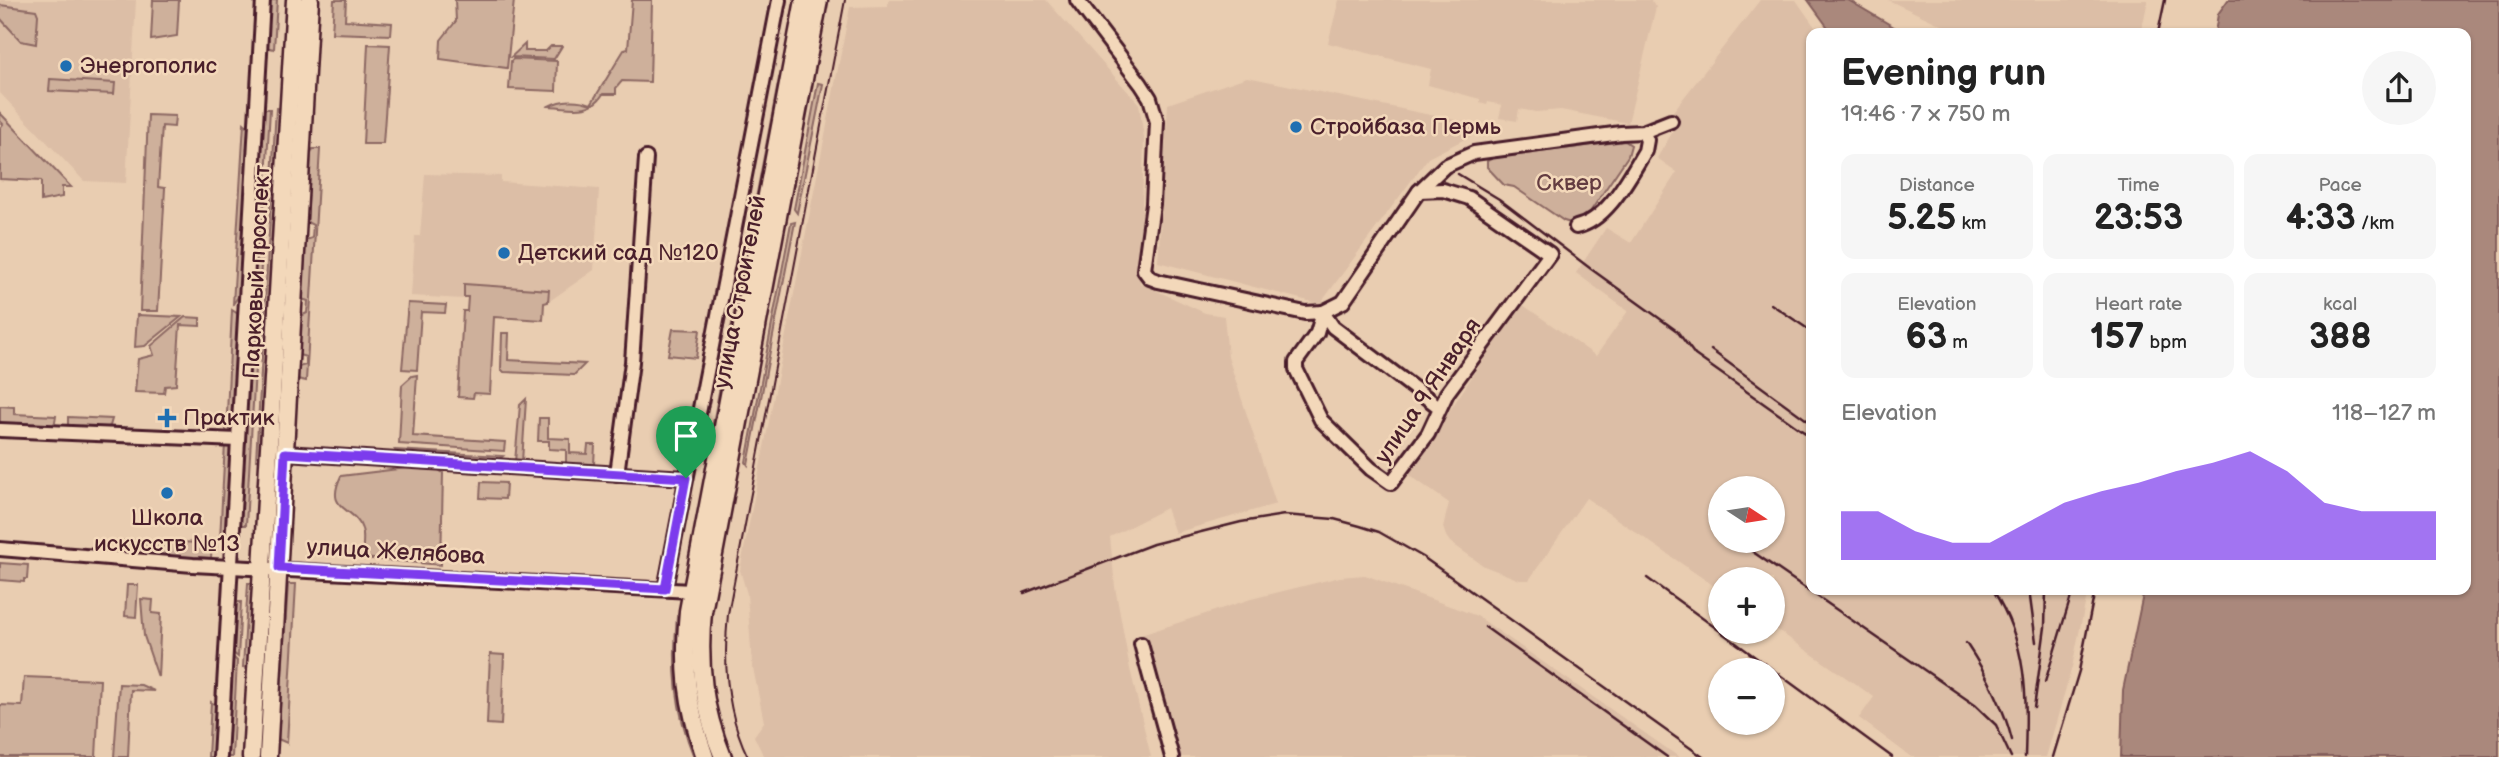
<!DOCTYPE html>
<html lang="en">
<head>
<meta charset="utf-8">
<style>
	body { margin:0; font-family:"Balsamiq Sans",sans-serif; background:#f6f6f6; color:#222; height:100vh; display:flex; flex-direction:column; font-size:26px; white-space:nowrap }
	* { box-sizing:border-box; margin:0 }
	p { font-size:23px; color:#767676 }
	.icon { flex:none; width:38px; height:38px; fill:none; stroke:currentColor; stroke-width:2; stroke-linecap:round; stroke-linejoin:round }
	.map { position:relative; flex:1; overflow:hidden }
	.panel { position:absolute; left:1806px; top:28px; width:665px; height:567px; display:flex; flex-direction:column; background:#fff; border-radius:14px; box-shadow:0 2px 5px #0004 }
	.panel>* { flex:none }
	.needle { width:46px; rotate:102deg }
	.controls { position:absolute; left:1708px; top:476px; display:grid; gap:14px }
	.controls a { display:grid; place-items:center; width:77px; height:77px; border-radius:50%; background:#fff; box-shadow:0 2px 5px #0004; font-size:35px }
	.pin { position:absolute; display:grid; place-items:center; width:60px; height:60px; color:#fff; margin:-72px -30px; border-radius:50% 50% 50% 0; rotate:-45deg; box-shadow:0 0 7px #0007 }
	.pin .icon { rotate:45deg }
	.round { display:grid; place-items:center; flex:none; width:74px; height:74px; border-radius:37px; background:#f6f6f6 }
	.overview { display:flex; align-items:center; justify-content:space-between; height:119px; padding:0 35px }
	h1 { font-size:38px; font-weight:600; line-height:52px }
	.stats { display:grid; grid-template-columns:repeat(3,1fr); gap:10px; height:119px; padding:7px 35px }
	.stats div { display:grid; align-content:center; border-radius:14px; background:#f6f6f6; text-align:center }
	.stats b { font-size:35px; font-weight:600 }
	.stats small { font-size:19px; font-weight:400 }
	.stats p { font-size:19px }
	.chart { height:196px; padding:14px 35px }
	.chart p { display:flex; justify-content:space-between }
	.chart svg { width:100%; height:126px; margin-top:7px; fill:#7c3aed; opacity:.7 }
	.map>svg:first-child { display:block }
	.built { fill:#dcbea6; fill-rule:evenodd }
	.green { fill:#ceb09b; stroke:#8c6863; stroke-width:2 }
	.water { fill:#aa887c; stroke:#845e5c; stroke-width:2 }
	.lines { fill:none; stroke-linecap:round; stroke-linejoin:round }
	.minor-casing { stroke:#4a1f2b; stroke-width:18 }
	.major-casing { stroke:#4a1f2b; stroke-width:21 }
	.minor { stroke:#f3d8ba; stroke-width:12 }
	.major { stroke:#f3d8ba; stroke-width:16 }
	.tram { stroke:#4a1f2b; stroke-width:2 }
	.rail { stroke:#4a1f2b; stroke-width:2.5 }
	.route-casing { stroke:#fff; stroke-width:14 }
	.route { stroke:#7c3aed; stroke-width:9 }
	.poi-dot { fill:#1f6fb2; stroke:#f3d8ba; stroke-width:2.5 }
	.labels { text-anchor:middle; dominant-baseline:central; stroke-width:5; stroke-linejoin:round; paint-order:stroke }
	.poi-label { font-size:23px; fill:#4a1f2b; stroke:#f3d8ba; text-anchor:start }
	.park-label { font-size:23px; fill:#643c41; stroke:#f3d8ba }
	.street-label { font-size:23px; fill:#4a1f2b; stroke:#f3d8ba }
</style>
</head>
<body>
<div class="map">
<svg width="2499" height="757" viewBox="0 0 2499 757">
	<rect width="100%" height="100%" fill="#e9cdb1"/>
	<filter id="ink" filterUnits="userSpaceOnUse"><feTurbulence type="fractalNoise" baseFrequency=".0143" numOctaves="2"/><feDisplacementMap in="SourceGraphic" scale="14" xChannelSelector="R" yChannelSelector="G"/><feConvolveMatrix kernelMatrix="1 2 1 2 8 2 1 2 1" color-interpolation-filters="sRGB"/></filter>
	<g filter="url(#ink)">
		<g class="built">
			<path d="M0,0H136L126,183L84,181L0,93Z"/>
			<path d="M888,0H1046L1139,104L1144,138L1140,283L1205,313L1224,316L1228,357L1276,504L1175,533L1166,508L1110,537L1115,587L1130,669L1151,757H764L754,736L764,722L752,663L747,594L740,570L850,7L888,6Z"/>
			<path d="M1339,0H1650L1656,7L1628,123L1561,110L1536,112L1519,109L1517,121L1499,118L1502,105L1488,102L1487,105L1480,103V99L1428,85L1431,69L1328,43Z"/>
			<path d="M1760,0H1796L1819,33H1811V590H2088L2072,667L2046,757H1911L1859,718L1874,697L1773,627V579H1720V590L1586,498L1529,580H1520L1484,566L1450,542L1446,536L1443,527L1449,503L1408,474L1491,348L1523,305L1596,356L1628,311L1576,273L1606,228L1631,243L1677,172L1657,158L1675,128L1668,118ZM1720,488H1773V541H1720Z"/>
			<path d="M1888,0H2148L2141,33H1959Z"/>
			<path d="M1247,77L1488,127L1428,158L1320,304L1158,262L1168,104Z"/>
			<path d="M425,174L501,176V182L599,189L594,270L548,302L549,290L464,284L463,299L411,296L415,236H420Z"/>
			<path d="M1365,575L1477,616L1679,757H1173L1141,635L1251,599L1340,577Z"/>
		</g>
		<g class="green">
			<path d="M153,0H179L177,36L151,40Z"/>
			<path d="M267,0H277L274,49L265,47Z"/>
			<path d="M334,0H346L345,20L392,23L391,35L332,33Z"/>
			<path d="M455,0H514L507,68L440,59L441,40L456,21Z"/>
			<path d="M632,0H652L650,82L622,81L616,88V94H603C591,114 570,107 549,106C562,99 578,99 591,104L624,50L628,49Z"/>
			<path d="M0,5L36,10L38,15L36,44L21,41L0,18Z"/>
			<path d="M368,44L390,45L383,144H363Z"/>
			<path d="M525,44V51H546L551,46H562L554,59L511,57Z"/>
			<path d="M513,59L557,61L556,91L509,89L511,61Z"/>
			<path d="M779,78L782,79L711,447L706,460Z"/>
			<path d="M50,79L115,83L114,94L49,91Z"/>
			<path d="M818,83L823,84L797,213L794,209Z"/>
			<path d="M276,108L285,109L268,386L260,460H256Z"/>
			<path d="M261,109H270L246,525H237Z"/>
			<path d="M0,113L71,187H62V197L41,201V181L0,179V128L3,124L0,121Z"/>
			<path d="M148,115L175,116L174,127L162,126L158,187L165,188L158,311H140Z"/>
			<path d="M244,123L251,129L240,294L233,304Z"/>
			<path d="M1625,141L1631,145L1628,156L1590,212C1583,220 1574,225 1564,221L1514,187L1504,185L1487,167V161L1493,158Z"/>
			<path d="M313,149H320L306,381L297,379L298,367L306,365V357L299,355L301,316L307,313L308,301L302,299L306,240L312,238L313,225L307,222L311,154Z"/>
			<path d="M795,222L748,465L746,462L791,223Z"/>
			<path d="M464,284L549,290L548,302L544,303L543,320L494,317L490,394L474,393L473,398L458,397L463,311H467L468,297H464Z"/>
			<path d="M408,303L446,305L445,313L421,312L417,370L402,369Z"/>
			<path d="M232,310L241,316L234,428L226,434Z"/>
			<path d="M137,315L181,317L145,346L135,347Z"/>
			<path d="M185,317L200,318V326L180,325L176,385L165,386L164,393L135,392L138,359L154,355L151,346Z"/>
			<path d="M673,329L700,330L696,358L668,355Z"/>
			<path d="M502,333H509L508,360L585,364L574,375L504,372L501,369Z"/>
			<path d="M417,375L413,436L505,442L504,451L399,444L402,385L412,376Z"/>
			<path d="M526,399L522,462H515L520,405Z"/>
			<path d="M0,406L14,407V414L56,416L55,422L53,425L0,423Z"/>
			<path d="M68,417L112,419L110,426L102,430L68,427Z"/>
			<path d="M539,418H548V438L570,439V453L587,454L588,445H595L594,464L566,463V450L549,449V441H538Z"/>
			<path d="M225,443L232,448L227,540H220Z"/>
			<path d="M395,450L503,456L498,460L398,454Z"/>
			<path d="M415,467L436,468L443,473L441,565L362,558C362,549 365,537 362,529C354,505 324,512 341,476Z"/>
			<path d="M481,482L506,483L505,499L480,498Z"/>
			<path d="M124,541L212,543L211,558L142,555L132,551Z"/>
			<path d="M0,563L28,565L27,579H24V582L0,580Z"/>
			<path d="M248,583H258L253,668L243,667Z"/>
			<path d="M288,584H296L287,743L278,739Z"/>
			<path d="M127,585H138L136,617L125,616Z"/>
			<path d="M141,599L153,600L152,613L161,614L158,677L144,636Z"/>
			<path d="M233,602H241L238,657L231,651Z"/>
			<path d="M677,616H680C673,663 676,713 697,757H694C675,711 672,666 677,616Z"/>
			<path d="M230,654L237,661L232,757H225Z"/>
			<path d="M490,654L504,655L501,725L487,724Z"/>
			<path d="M24,677L100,680L96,757H0V705L22,706Z"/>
			<path d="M119,684L141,685L154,691L131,690L128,757H114Z"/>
			<path d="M211,702L218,707L216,757H208Z"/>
		</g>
		<g class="water">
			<path d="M1808,0H1848L1904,33H1832Z"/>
			<path d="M2228,0H2499V757H2121L2123,690L2144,590H2466V33H2215L2218,14Z"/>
		</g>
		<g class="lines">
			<defs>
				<g id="minor">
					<path d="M1077,0L1141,84L1150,98L1157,122L1153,204L1144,270L1150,278L1158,281L1305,313L1323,312L1343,302L1419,191L1445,166L1474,153L1621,133L1643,132L1671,121"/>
					<path d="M1576,227C1608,220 1629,177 1645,151L1647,140L1643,132"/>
					<path d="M1323,312L1317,333L1296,362V369L1321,420L1371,469L1391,483L1428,434L1447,393L1550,254L1469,198L1443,190L1419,191"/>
					<path d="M1323,312L1333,327L1439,407"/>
					<path d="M0,430L238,440"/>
					<path d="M285,453L686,478"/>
					<path d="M617,474L632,362L646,158"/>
					<path d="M0,549L193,565L691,591"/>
					<path d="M665,589L779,0"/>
					<path d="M1141,644L1172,757"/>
					<path d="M220,757L263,0"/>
				</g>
				<g id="major">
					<path d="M251,757L295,0"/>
					<path d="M268,757L310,0"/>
					<path d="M705,757C686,703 683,667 688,611L804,0"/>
					<path d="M723,757C703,709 698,663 703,612L819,0"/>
				</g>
			</defs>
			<use href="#minor" class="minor-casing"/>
			<use href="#major" class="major-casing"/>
			<use href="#minor" class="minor"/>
			<use href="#major" class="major"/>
			<path class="tram" d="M748,757C726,712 723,663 728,614L845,0"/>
			<g class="rail">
				<path d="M2158,33L2165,0"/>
				<path d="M1458,174L1499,199L1591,269L1677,331L1695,355L1811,437"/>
				<path d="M1771,304L1811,331"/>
				<path d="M1711,350L1811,423"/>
				<path d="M1737,541L1975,705L1996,725L2011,757"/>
				<path d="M1647,578L1720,631"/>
				<path d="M1993,590C2028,645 2027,695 2025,757"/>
				<path d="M2029,590L2036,642"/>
				<path d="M1024,593L1153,544L1241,522L1284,515L1334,519L1360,526L1379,532L1423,557L1703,757"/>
				<path d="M1485,627L1667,757"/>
				<path d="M1721,632L1892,757"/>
				<path d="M1966,643C1986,673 2003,704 2012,740"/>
				<path d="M2045,682L2073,590"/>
				<path d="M2034,708L2045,627L2046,590"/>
				<path d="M2053,757L2079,671L2095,590"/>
			</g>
		</g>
	</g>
	<g class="lines" filter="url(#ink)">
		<defs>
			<path id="route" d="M285,453L686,478L665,589L279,568Z"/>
		</defs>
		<use href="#route" class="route-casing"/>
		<use href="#route" class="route"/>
	</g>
	<g class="poi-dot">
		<circle cx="66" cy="66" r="7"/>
		<circle cx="1296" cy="127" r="7"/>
		<circle cx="504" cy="253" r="7"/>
		<path d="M163.5 407.5h7v7h7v7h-7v7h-7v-7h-7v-7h7z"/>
		<circle cx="167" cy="493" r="7"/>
	</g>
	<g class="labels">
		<g class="poi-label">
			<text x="80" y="66">Энергополис</text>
			<text x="1310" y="127">Стройбаза Пермь</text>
			<text x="518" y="253">Детский сад №120</text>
			<text x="183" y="418">Практик</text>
			<text x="167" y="518" text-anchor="middle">Школа<tspan x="167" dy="26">искусств №13</tspan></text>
		</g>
		<g class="park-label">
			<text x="1569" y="183">Сквер</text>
		</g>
		<g class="street-label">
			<text transform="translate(257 272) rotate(-87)">Парковый проспект</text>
			<text transform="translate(740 292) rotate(-79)">улица Строителей</text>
			<text transform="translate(1428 391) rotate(-56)">улица 9 Января</text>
			<text transform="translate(396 552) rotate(3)">улица Желябова</text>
		</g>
	</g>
</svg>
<div class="controls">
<a><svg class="needle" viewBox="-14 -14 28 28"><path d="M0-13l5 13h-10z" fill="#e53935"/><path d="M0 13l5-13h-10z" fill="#767676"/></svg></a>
<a>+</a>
<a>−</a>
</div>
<div class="pin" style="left:686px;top:478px;background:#1e9e55"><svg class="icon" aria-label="arrive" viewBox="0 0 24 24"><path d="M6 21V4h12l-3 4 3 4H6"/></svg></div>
<section class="panel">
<div class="overview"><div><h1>Evening run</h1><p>19:46 · 7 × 750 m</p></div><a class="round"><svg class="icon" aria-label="share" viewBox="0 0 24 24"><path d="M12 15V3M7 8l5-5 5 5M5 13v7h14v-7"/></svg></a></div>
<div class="stats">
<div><p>Distance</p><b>5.25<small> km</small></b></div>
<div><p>Time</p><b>23:53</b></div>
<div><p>Pace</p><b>4:33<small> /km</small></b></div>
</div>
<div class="stats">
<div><p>Elevation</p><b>63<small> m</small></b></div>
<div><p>Heart rate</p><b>157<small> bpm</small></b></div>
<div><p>kcal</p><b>388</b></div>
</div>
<div class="chart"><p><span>Elevation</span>118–127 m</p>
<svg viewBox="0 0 160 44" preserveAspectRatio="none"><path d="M0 44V27L10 27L20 34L30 38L40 38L50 31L60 24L70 20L80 17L90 13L100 10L110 6L120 13L130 24L140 27L150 27L160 27V44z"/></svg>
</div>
</section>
</div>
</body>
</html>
